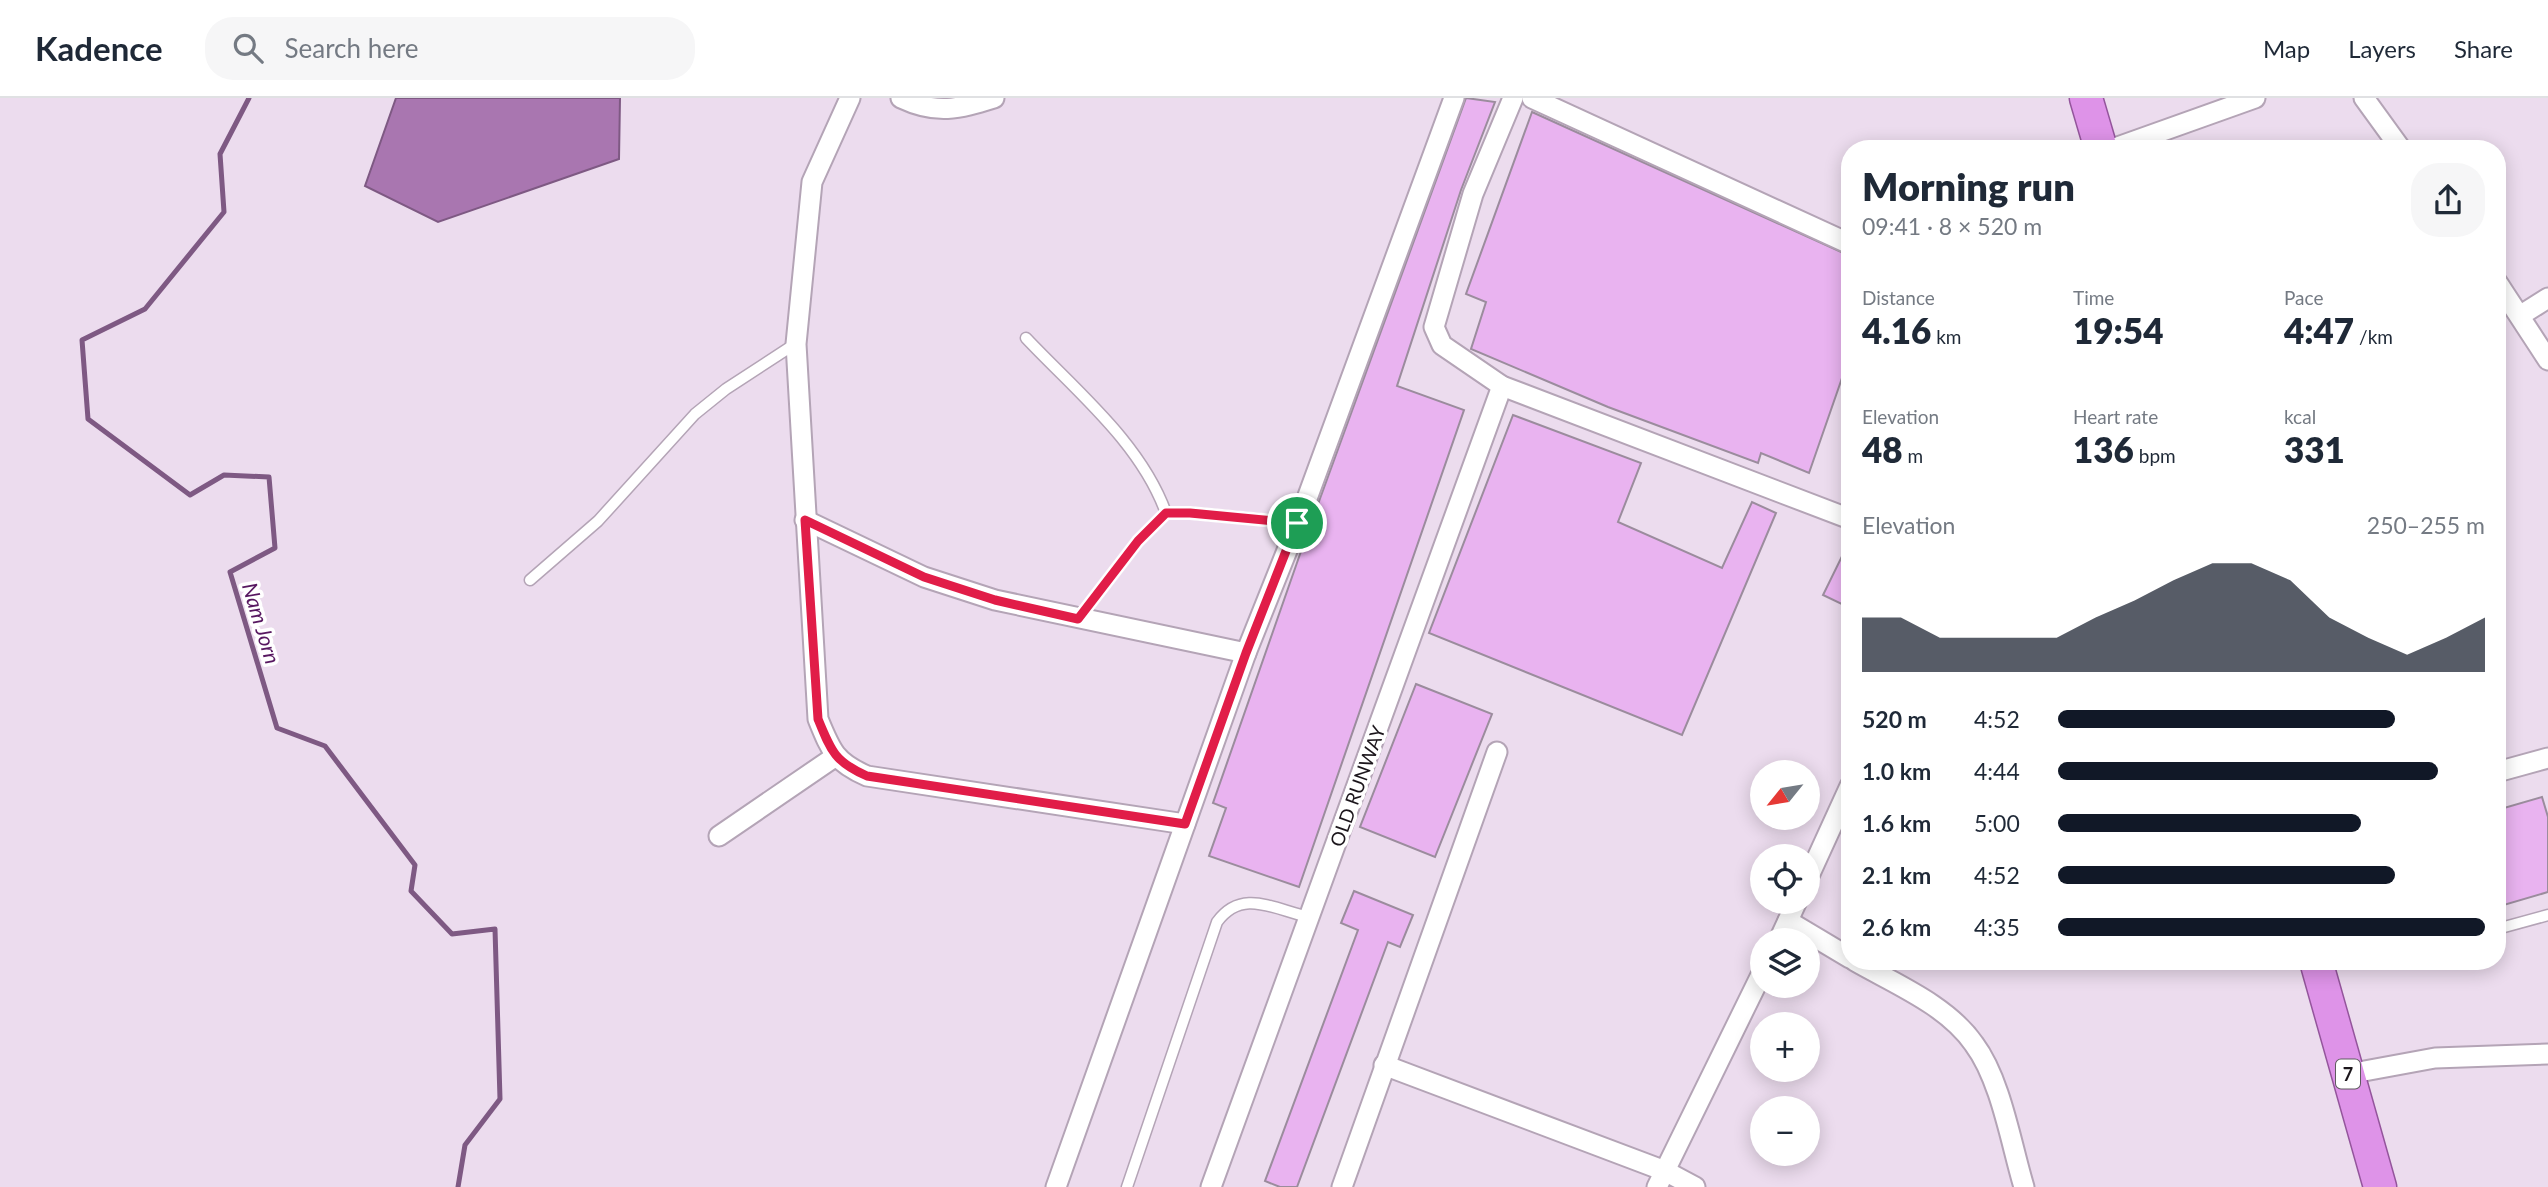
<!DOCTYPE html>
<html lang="en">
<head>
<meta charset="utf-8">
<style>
	body { margin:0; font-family:Lato,sans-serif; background:#f6f6f7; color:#1f2937; height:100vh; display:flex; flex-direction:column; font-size:26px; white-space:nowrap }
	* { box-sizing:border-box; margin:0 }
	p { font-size:23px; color:#747a83 }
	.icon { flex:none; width:38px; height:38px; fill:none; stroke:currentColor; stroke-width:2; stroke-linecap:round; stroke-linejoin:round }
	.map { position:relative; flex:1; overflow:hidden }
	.details { position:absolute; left:1841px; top:42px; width:665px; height:830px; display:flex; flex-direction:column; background:#fff; border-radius:28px; box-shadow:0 4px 18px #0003 }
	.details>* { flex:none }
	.needle { width:46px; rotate:240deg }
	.tools { position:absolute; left:1750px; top:662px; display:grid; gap:14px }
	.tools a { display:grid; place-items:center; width:70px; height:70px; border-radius:50%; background:#fff; box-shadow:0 4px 18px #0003; font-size:35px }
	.pin { position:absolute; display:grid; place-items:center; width:60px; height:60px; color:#fff; margin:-30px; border:4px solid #fff; border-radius:50%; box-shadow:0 2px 7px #0007 }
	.round { display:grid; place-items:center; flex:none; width:74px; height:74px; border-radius:28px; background:#f6f6f7 }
	.head { display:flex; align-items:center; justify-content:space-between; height:119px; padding:0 21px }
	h1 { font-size:38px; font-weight:800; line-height:52px }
	.metrics { display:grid; grid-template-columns:repeat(3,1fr); gap:10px; height:119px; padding:7px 21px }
	.metrics div { display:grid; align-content:center }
	.metrics b { font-size:35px; font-weight:800 }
	.metrics small { font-size:19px; font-weight:400 }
	.metrics p { font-size:19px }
	.chart { height:196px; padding:14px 21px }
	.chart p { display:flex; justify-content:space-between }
	.chart svg { width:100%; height:126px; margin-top:7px; fill:#111827; opacity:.7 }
	ul { padding:0 21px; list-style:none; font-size:23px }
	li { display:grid; grid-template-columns:112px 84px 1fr; align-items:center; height:52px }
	li i { height:18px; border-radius:9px; background:#111827 }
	header { display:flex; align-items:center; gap:42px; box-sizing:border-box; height:98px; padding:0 35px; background:#fff; border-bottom:2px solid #e0e1e3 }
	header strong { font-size:33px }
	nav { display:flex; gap:38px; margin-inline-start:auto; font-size:24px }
	.search { width:490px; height:63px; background:#f6f6f7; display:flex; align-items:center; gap:18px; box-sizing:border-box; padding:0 24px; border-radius:28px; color:#747a83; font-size:26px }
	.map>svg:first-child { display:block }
	.water { fill:#a976b0; stroke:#7e5983; stroke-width:2 }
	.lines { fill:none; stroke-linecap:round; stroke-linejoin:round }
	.stream { stroke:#7e5983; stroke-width:5 }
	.building { fill:#e9b3f0; stroke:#9b8c9d; stroke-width:2 }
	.service-casing { stroke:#b4a4b6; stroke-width:13 }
	.minor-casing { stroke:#b4a4b6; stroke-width:23 }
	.trunk-casing { stroke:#94559c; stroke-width:35 }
	.service { stroke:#fff; stroke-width:10 }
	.minor { stroke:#fff; stroke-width:19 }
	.trunk { stroke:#de93e8; stroke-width:32 }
	.route-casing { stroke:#fff; stroke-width:14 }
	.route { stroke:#e11d48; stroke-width:9 }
	.labels { text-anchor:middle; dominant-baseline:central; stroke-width:7; stroke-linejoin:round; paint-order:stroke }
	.shield { fill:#fff; stroke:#5f5b5f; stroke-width:2 }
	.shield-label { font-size:18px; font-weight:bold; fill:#1b151b }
	.street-label { font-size:19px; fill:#1b151b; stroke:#fff }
	.water-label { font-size:21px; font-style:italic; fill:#571760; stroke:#fff }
</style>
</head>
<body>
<header>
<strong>Kadence</strong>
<div class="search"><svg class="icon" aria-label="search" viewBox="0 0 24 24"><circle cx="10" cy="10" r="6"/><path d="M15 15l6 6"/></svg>Search here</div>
<nav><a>Map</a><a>Layers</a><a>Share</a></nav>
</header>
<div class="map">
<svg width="2548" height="1089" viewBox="0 0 2548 1089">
	<rect width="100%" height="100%" fill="#ecdcee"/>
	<path class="water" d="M396,0H620L619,61L438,124L365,88Z"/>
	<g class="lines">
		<path class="stream" d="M249,0L220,56L224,114L145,211L82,242L88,321L190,397L224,377L269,379L275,450L230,474L277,630L325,648L415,767L411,793L452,836L495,831L500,1001L465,1047L458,1089"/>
	</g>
	<g class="building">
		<path d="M1466,0L1495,4L1461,92L1397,288L1464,312L1299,789L1209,758L1226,710L1213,705L1306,439Z"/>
		<path d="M1532,14L1850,158V257L1809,375L1761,355L1758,365L1608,309L1471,251L1486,204L1466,196Z"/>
		<path d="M1513,317L1641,365L1618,424L1722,470L1752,404L1776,415L1682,637L1429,535Z"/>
		<path d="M1850,442V510L1823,497Z"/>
		<path d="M1416,586L1492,616L1435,759L1360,729Z"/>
		<path d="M2542,699L2548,719V794L2497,809V712Z"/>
		<path d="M1354,793L1413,817L1400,849L1388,844L1297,1089H1280L1265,1083L1358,832L1341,825Z"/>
	</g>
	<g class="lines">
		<defs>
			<g id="service">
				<path d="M1026,240C1076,293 1141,345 1166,415"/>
				<path d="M530,482L598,423L695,316L726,291L795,246"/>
				<path d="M1079,520L1138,443L1166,415H1190L1298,425"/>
				<path d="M2497,831L2548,817"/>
				<path d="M1127,1089L1217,824C1242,790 1273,811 1309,819"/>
			</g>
			<g id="minor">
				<path d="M850,0L812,84L796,246L818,621C831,653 835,664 867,678L1185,726"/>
				<path d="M901,0C937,17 958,11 994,0"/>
				<path d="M1513,0L1473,96L1434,229L1442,247L1502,288L1850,421"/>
				<path d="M1532,0L1850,146"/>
				<path d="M2364,0L2401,51"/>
				<path d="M2112,51L2255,0"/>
				<path d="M2497,184L2548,262"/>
				<path d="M2521,217L2548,200"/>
				<path d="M805,422L924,479L995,502L1246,555"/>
				<path d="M2497,674L2548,660"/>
				<path d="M719,738L836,658"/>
				<path d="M1808,780L1850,688"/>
				<path d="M1788,823L1850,860"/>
				<path d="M1779,842L1797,803"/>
				<path d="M1855,863C1895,886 1947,907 1974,946C2001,982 2011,1046 2024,1089"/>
				<path d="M1384,967L1665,1073L1695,1089"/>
				<path d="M2348,976L2435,960L2548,956"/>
				<path d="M1056,1089L1246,555L1298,425L1454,0"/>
				<path d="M1211,1089L1502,288"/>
				<path d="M1342,1089L1497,654"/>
				<path d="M1657,1089L1762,875"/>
			</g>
			<g id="trunk">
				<path d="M2086,0L2101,51"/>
				<path d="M2316,863L2380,1089"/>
			</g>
		</defs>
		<use href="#service" class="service-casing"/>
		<use href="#minor" class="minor-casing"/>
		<use href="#trunk" class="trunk-casing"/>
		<use href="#service" class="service"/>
		<use href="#minor" class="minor"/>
		<use href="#trunk" class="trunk"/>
	</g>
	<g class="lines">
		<defs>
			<path id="route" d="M1166,415H1190L1297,425L1246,555L1185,726L867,678C835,664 831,653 818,621L805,422L924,479L995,502L1078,521L1138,443Z"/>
		</defs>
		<use href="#route" class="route-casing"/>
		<use href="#route" class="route"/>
	</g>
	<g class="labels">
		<rect class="shield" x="2336" y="961.5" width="24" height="29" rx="5"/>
		<g class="shield-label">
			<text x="2348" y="976">7</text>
		</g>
		<g class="street-label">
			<text transform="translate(1357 688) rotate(-70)">OLD RUNWAY</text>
		</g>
		<g class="water-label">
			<text transform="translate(262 525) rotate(73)">Nam Jorn</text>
		</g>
	</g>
</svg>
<div class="tools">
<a><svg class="needle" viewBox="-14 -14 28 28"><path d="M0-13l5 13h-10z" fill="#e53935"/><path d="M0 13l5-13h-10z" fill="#747a83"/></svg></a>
<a><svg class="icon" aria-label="locate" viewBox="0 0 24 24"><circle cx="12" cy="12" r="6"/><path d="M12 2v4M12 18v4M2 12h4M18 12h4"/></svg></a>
<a><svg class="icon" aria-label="layers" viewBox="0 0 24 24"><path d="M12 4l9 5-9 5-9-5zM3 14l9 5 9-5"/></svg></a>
<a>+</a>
<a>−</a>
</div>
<div class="pin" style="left:1297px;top:425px;background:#1e9e55"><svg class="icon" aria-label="arrive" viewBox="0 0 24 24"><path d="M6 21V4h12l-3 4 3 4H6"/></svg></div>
<section class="details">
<div class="head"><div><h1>Morning run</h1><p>09:41 · 8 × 520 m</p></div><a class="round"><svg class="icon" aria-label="share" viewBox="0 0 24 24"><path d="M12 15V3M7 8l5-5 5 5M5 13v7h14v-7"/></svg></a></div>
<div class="metrics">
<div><p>Distance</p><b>4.16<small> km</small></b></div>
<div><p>Time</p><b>19:54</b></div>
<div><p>Pace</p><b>4:47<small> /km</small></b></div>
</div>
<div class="metrics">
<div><p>Elevation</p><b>48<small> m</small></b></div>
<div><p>Heart rate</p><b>136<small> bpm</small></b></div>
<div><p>kcal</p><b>331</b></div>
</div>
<div class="chart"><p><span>Elevation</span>250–255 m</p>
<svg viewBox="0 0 160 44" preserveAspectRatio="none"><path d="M0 44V25L10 25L20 32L30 32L40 32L50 32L60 25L70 19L80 12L90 6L100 6L110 12L120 25L130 32L140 38L150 32L160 25V44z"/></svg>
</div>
<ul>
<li><b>520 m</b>4:52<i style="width:79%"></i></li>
<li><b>1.0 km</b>4:44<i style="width:89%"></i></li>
<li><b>1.6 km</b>5:00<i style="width:71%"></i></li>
<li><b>2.1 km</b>4:52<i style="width:79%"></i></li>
<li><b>2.6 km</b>4:35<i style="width:100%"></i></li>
</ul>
</section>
</div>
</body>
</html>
